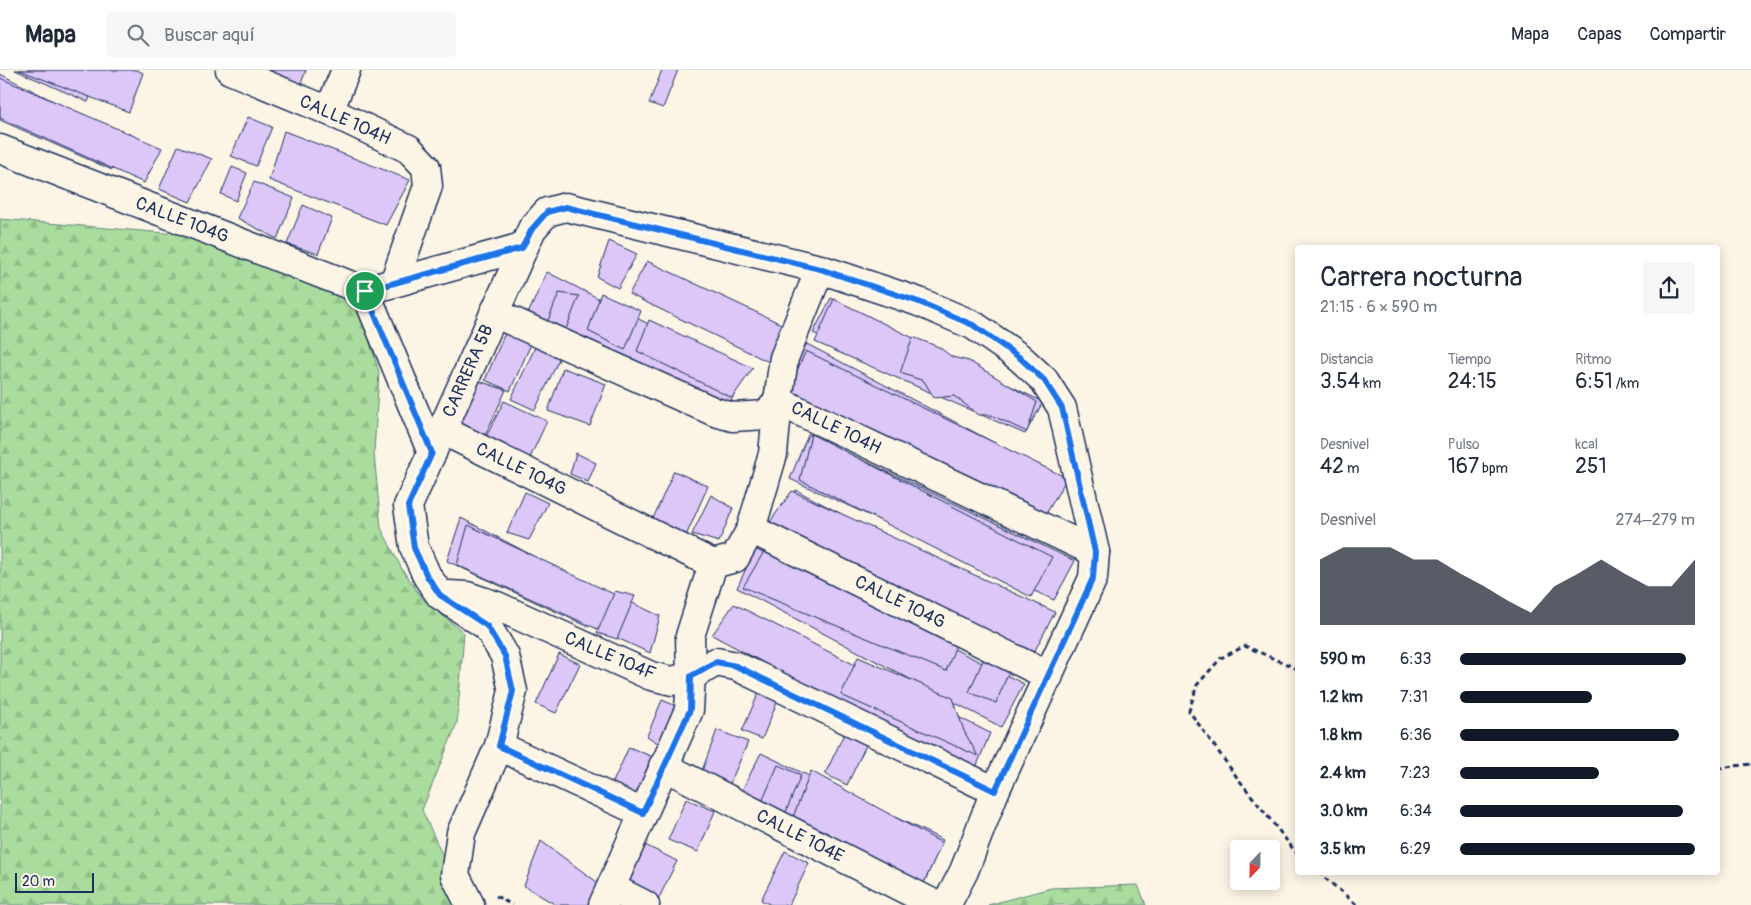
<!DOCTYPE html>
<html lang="es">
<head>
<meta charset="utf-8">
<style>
	body { margin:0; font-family:Pangolin,sans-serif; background:#f6f6f7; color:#1f2937; height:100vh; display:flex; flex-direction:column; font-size:19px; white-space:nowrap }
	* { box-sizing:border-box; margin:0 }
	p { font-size:16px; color:#747a83 }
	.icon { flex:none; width:28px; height:28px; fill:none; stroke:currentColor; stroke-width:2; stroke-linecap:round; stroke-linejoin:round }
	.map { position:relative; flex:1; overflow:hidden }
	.details { position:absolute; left:1295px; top:175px; width:425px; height:630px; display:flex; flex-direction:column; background:#fff; border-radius:5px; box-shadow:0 2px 12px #0003 }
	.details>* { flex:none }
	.needle { width:32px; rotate:202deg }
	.fabs { position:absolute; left:1230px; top:770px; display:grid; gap:10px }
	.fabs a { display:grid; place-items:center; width:50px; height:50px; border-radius:5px; background:#fff; box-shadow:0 2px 12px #0003; font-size:25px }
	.scale { position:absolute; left:15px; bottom:12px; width:79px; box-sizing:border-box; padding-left:5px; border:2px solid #1b2f5e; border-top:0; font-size:14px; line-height:18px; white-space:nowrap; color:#1b2f5e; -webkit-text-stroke:4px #fcf5e5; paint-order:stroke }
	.pin { position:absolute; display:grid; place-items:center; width:42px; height:42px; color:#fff; margin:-21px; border:2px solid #fff; border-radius:50%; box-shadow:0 1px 5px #0007 }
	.round { display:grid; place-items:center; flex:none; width:52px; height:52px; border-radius:5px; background:#f6f6f7 }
	.head { display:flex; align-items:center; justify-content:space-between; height:85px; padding:0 25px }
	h1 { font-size:28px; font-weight:600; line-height:38px }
	.figures { display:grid; grid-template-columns:repeat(3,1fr); gap:8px; height:85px; padding:5px 25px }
	.figures div { display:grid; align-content:center }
	.figures b { font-size:21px; font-weight:600 }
	.figures small { font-size:14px; font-weight:400 }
	.figures p { font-size:14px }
	.chart { height:140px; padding:10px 25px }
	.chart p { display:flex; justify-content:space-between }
	.chart svg { width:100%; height:90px; margin-top:5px; fill:#111827; opacity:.7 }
	ul { padding:0 25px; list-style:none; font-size:16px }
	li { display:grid; grid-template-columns:80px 60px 1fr; align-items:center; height:38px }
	li i { height:12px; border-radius:6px; background:#111827 }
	header { display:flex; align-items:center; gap:30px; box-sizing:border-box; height:70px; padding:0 25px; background:#fff; border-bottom:1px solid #e0e1e3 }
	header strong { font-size:24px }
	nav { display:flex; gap:28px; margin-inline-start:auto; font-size:18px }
	.search { width:350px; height:45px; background:#f6f6f7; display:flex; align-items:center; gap:12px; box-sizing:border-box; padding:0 18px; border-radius:5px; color:#747a83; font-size:19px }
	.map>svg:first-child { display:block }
	.forest { fill:url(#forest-firs); stroke:#62867e }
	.building { fill:#dcc7f8; stroke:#1b2f5e }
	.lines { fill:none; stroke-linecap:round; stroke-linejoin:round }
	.street-casing { stroke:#1b2f5e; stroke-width:31 }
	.path { stroke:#1b2f5e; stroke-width:3; stroke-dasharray:5 4; stroke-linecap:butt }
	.street { stroke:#fcf5e5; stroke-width:28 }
	.route-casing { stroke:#fff; stroke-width:10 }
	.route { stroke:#1a73e8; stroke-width:6 }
	.labels { text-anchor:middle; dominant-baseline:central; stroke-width:4.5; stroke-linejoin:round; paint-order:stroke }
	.street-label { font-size:18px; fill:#1b2f5e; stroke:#fcf5e5 }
</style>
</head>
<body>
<header>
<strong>Mapa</strong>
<div class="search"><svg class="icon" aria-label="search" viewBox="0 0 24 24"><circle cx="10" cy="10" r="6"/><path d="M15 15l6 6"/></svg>Buscar aquí</div>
<nav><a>Mapa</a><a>Capas</a><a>Compartir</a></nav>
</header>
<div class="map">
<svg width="1751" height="835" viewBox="0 0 1751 835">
	<defs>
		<pattern id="forest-firs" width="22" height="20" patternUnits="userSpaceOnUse" patternTransform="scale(1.25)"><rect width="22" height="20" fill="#a9dc9d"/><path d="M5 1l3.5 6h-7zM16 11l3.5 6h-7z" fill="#91bd8a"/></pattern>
	</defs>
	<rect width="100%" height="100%" fill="#fcf5e5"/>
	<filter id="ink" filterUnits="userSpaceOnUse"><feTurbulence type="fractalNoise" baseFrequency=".02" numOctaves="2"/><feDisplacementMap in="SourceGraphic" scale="10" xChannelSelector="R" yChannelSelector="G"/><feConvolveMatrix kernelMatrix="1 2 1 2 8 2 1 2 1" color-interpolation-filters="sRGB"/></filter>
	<g filter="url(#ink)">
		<g class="forest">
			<path d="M0,149L213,167L355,223L379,302L374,383L381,458L402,499L422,528L464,563L457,653L422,740L465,835H0Z"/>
			<path d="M1138,815L1146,835H988L1051,818Z"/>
		</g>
		<g class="building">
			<path d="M15,0H101L88,32Z"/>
			<path d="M19,0H137L143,3L129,42Z"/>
			<path d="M230,0H306L296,27Z"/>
			<path d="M662,0H678L663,38L649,33Z"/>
			<path d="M0,4L126,68L112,100L0,50Z"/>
			<path d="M0,8L162,78L144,113L0,48Z"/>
			<path d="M248,47L272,57L256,96L231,86Z"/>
			<path d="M284,61L410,110L386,155L269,110Z"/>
			<path d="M178,76L212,89L190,132L159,119Z"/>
			<path d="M232,97L247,103L236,131L221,124Z"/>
			<path d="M254,112L294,128L277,169L237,148Z"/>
			<path d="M303,135L332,148L318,184L287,174Z"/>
			<path d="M609,171L637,184L618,218L597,207Z"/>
			<path d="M647,191L792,259L773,294L629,224Z"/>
			<path d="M547,202L746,304L725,341L527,246Z"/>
			<path d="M559,223L579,226L566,259L547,253Z"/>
			<path d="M601,223L641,241L625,280L588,261Z"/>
			<path d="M831,228L882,254L866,277L841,264L838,274L813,263Z"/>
			<path d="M834,229L1043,332L1025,364L815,272Z"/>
			<path d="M649,250L753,298L732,328L637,281Z"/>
			<path d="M505,263L531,274L510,321L485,310Z"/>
			<path d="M913,267L939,277L952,287L969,291L1037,332L1027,362L991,345H979L954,326L934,328L924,311L900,303Z"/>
			<path d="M538,271L562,283L535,340L511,329Z"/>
			<path d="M807,274L1048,401L1034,433L786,303Z"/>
			<path d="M806,281L1067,408L1043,449L788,320Z"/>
			<path d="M563,298L606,314L590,356L548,341Z"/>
			<path d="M476,310L506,320L483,370L454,356Z"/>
			<path d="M504,331L547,351L529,390L485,369Z"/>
			<path d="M808,364L1075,491L1054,530L790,409Z"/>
			<path d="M811,364L1052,487L1031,527L800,410Z"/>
			<path d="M576,383L596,393L588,412L570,404Z"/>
			<path d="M674,401L708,416L685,468L651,453Z"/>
			<path d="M796,420L1014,535L1002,557L777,451Z"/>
			<path d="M792,421L1055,542L1032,586L767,456Z"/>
			<path d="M525,422L548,433L529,470L507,463Z"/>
			<path d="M711,425L733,438L719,472L692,464Z"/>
			<path d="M461,448L604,523L589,557L447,491Z"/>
			<path d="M468,455L660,546L650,583L457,495Z"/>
			<path d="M755,479L1024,614L1001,657L737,518Z"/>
			<path d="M765,480L956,575L946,601L743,517Z"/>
			<path d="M615,521L635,526L617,569L597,563Z"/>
			<path d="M734,534L990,663L973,705L712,565Z"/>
			<path d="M559,584L580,594L556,643L536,634Z"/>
			<path d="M858,587L953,628L964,661L978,686L841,625Z"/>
			<path d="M984,588L1010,599L996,633L969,622Z"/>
			<path d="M759,622L778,630L762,669L742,661Z"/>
			<path d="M662,630L681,638L665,678L647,666Z"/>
			<path d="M717,660L748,672L728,718L699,709Z"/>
			<path d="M845,662L867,673L847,715L825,704Z"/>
			<path d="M629,677L660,690L640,735L609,721Z"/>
			<path d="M761,683L943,770L923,815L740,724Z"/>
			<path d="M778,695L801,705L785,744L761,734Z"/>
			<path d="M811,701L942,773L923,815L793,747Z"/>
			<path d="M686,729L715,741L698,782L668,770Z"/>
			<path d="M541,771L601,815L590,835H556L524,816Z"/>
			<path d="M645,775L677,791L657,832L625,816Z"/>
			<path d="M785,781L809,793L789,835H771L761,830Z"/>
		</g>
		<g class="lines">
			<defs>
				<g id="street">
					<path d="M230,0L329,41L409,79L426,97L428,116L394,213"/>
					<path d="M329,41L346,0"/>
					<path d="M0,79L365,221L522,177"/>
					<path d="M365,221L432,383"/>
					<path d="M494,243L715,342L733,347L766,345L778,331L1095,482"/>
					<path d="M442,360L713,494L735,488L751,459L773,384L778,331L784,288L820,199"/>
					<path d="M751,459L1049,606"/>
					<path d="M449,525L467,526L497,536L651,606L672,611L691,606L716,592L736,596L995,721"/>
					<path d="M499,676L643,743"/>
					<path d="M663,696L936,835"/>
					<path d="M612,818L645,835"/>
					<path d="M470,835L455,805L461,763L499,676L513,621L505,586L487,556L440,525L427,506L414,477L408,436L532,159L547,142L566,137L820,199L919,232L973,255L1019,287L1044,310L1062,338L1095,482L1093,508L995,721L964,801L949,830L944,835"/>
					<path d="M603,835L689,640L691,606L690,566L713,494"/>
				</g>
			</defs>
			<use href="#street" class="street-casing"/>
			<g class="path">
				<path d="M1298,599L1245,576L1221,588L1197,615L1189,641L1236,706L1298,785"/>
				<path d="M1718,698L1751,694"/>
				<path d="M1318,802L1357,835"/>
				<path d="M496,826L512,835"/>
			</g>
			<use href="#street" class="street"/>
		</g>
	</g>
	<g class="lines" filter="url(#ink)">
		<defs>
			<path id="route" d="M566,137L820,199L919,232L973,255L1019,287L1044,310L1062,338L1095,482L1093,508L995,721L736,596L716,592L691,606L690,640L643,743L499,676L513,621L505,586L487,556L440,525L427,506L414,478L408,436L432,383L365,221L522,178L532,159L547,142Z"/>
		</defs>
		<use href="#route" class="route-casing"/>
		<use href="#route" class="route"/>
	</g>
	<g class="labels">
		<g class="street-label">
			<text transform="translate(345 50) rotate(24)">CALLE 104H</text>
			<text transform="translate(182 150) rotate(21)">CALLE 104G</text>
			<text transform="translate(468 301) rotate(-66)">CARRERA 5B</text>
			<text transform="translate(836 358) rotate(26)">CALLE 104H</text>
			<text transform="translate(521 399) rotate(26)">CALLE 104G</text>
			<text transform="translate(900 532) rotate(26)">CALLE 104G</text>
			<text transform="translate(610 586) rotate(23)">CALLE 104F</text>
			<text transform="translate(800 766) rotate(27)">CALLE 104E</text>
		</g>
	</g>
</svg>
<div class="fabs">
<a><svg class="needle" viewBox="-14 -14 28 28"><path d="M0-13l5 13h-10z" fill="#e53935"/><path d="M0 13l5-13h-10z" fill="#747a83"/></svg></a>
</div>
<div class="scale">20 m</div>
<div class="pin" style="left:365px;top:221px;background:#1e9e55"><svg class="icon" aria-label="arrive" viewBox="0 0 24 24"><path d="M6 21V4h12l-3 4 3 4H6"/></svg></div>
<section class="details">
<div class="head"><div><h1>Carrera nocturna</h1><p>21:15 · 6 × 590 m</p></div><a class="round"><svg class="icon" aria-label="share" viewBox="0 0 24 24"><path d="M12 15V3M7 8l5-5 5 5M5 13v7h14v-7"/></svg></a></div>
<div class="figures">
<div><p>Distancia</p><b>3.54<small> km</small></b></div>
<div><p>Tiempo</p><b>24:15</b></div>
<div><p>Ritmo</p><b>6:51<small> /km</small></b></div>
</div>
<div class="figures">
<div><p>Desnivel</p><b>42<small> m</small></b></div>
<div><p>Pulso</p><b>167<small> bpm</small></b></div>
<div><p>kcal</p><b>251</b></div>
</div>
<div class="chart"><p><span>Desnivel</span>274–279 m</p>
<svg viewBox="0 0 160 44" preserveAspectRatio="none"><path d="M0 44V12L10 6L20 6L30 6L40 12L50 12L60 19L70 25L80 32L90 38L100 25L110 19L120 12L130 19L140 25L150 25L160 12V44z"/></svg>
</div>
<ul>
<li><b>590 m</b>6:33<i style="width:96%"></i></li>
<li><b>1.2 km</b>7:31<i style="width:56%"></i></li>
<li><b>1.8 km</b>6:36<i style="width:93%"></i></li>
<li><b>2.4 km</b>7:23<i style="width:59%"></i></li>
<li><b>3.0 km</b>6:34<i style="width:95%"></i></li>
<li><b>3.5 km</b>6:29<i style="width:100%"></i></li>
</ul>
</section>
</div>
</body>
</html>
